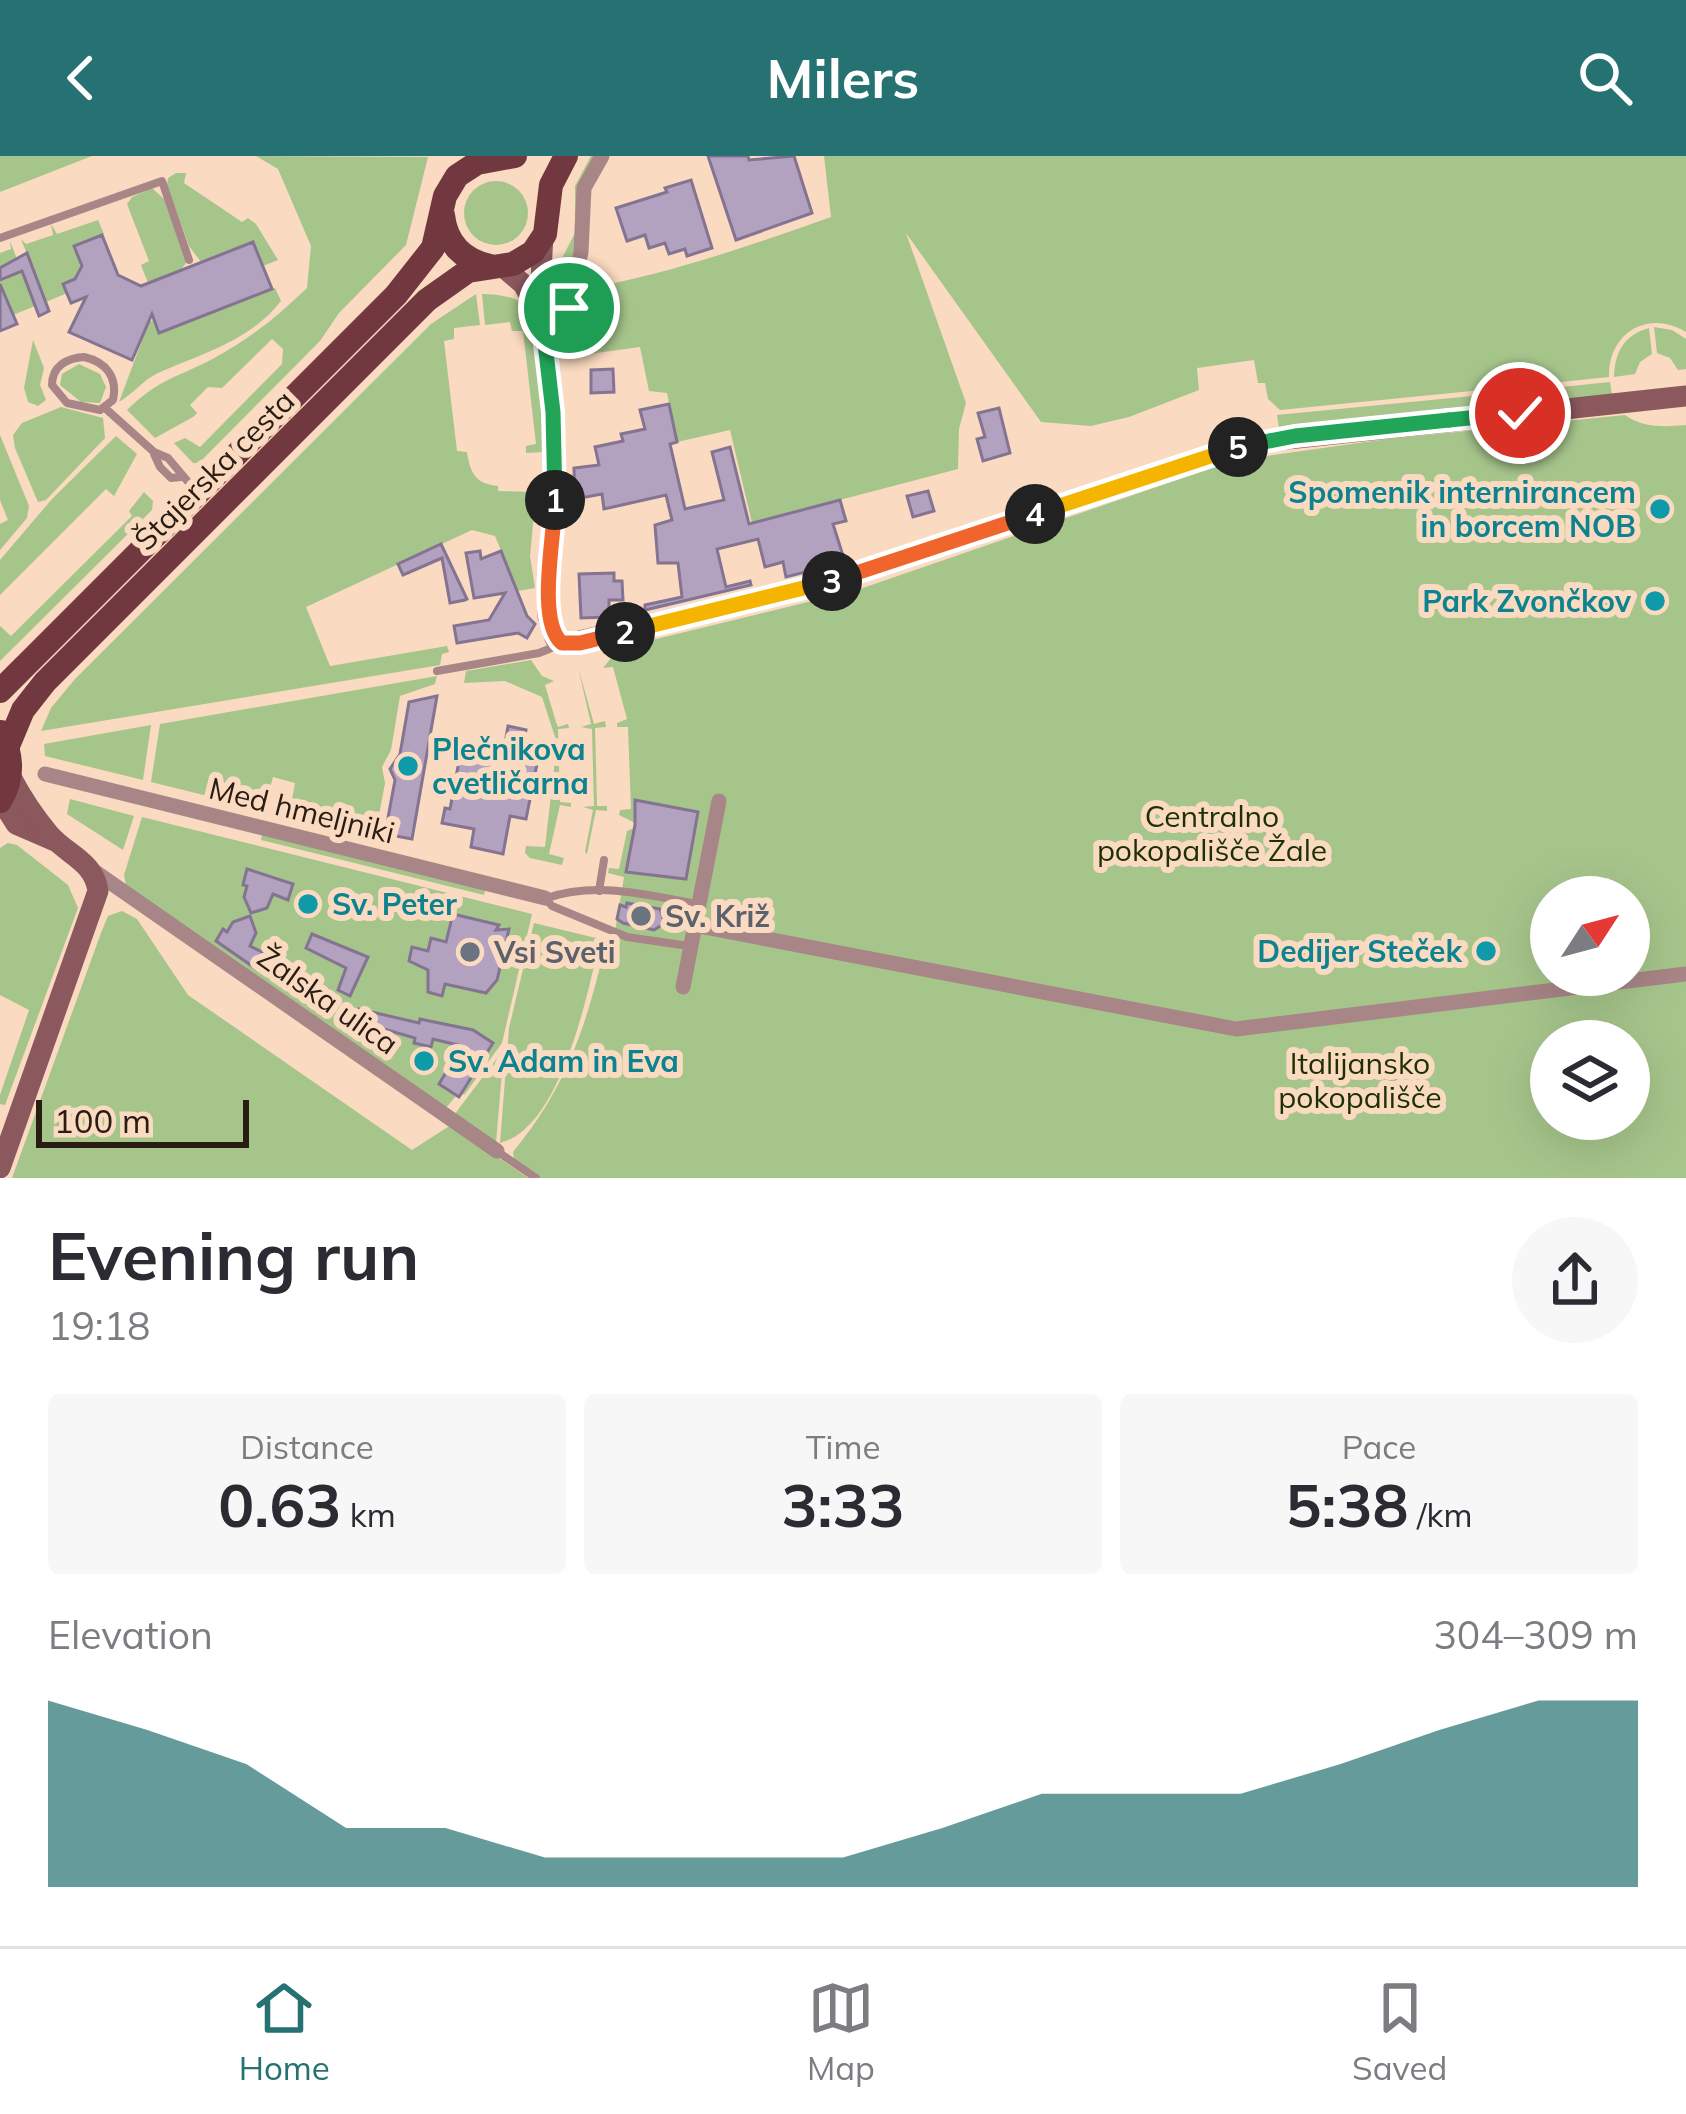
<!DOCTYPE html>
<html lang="en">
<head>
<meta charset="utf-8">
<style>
	body { margin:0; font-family:Mulish,sans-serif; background:#f7f7f7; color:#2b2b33; height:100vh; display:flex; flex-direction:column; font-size:45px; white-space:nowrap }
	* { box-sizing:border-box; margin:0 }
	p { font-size:39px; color:#7c7c81 }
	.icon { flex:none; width:66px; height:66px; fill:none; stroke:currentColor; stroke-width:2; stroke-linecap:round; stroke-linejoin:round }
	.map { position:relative; height:1022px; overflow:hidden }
	.sheet { display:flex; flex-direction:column; background:#fff; flex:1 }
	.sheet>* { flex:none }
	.needle { width:78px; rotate:54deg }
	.tools { position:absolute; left:1530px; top:720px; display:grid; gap:24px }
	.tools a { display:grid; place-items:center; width:120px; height:120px; border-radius:50%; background:#fff; box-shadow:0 12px 48px #0002; font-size:60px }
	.scale { position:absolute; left:36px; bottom:30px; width:213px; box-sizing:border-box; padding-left:12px; border:6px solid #281c13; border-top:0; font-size:33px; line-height:42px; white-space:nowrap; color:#281c13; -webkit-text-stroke:9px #fadac0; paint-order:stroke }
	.pin { position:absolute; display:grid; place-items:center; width:102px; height:102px; color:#fff; margin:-51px; border:6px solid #fff; border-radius:50%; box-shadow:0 3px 12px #0007 }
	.km { position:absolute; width:60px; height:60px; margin:-30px; border-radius:50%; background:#222; color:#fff; font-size:33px; line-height:60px; text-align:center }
	.round { display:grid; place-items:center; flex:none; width:126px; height:126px; border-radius:63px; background:#f7f7f7 }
	.overview { display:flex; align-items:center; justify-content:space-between; height:204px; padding:0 48px }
	h1 { font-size:66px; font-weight:700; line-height:90px }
	.figures { display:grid; grid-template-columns:repeat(3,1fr); gap:18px; height:204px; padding:12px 48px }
	.figures div { display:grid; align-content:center; border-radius:12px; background:#f7f7f7; text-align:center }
	.figures b { font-size:60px; font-weight:700 }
	.figures small { font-size:33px; font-weight:400 }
	.figures p { font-size:33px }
	.chart { height:336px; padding:24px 48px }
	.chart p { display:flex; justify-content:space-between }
	.chart svg { width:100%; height:216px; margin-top:12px; fill:#267171; opacity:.7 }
	header { display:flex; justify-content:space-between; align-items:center; height:156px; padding:0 48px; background:#267171; color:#fff; font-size:54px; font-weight:700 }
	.tab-bar { display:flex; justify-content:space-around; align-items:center; height:168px; border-top:3px solid #e1e1e2; background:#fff; font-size:33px; color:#7c7c81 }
	.tab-bar a { display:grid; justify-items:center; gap:6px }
	.tab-bar .active { color:#267171 }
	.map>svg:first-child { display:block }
	.green { fill:#a6c58b; fill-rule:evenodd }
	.building { fill:#b3a1c0; stroke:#847391; stroke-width:3 }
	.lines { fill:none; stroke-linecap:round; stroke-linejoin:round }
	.lane { stroke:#a88587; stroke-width:8 }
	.street { stroke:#a88587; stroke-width:15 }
	.secondary { stroke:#8a585d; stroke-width:21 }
	.primary { stroke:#72383f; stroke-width:24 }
	.split-1-casing { stroke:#fff; stroke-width:24 }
	.split-2-casing { stroke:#fff; stroke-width:24 }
	.split-3-casing { stroke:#fff; stroke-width:24 }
	.split-4-casing { stroke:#fff; stroke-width:24 }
	.split-5-casing { stroke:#fff; stroke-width:24 }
	.split-6-casing { stroke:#fff; stroke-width:24 }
	.split-7-casing { stroke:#fff; stroke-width:24 }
	.split-1 { stroke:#22a559; stroke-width:15 }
	.split-2 { stroke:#f0652b; stroke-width:15 }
	.split-3 { stroke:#f5b400; stroke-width:15 }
	.split-4 { stroke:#f0652b; stroke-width:15 }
	.split-5 { stroke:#f5b400; stroke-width:15 }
	.split-6 { stroke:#22a559; stroke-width:15 }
	.split-7 { stroke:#22a559; stroke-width:15 }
	.culture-dot { fill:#0f9aa8; stroke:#fadac0; stroke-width:4.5 }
	.worship-dot { fill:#6b7280; stroke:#fadac0; stroke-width:4.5 }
	.labels { text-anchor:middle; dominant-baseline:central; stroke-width:12; stroke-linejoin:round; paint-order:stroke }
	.street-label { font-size:30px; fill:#281c13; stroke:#fadac0 }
	.culture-label { font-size:30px; font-weight:bold; fill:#0d838f; stroke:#fadac0; text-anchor:end }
	.park-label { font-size:30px; fill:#1c3101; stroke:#fadac0 }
	.worship-label { font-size:30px; font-weight:bold; fill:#5b616d; stroke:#fadac0; text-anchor:start }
</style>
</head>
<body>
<header><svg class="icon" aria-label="back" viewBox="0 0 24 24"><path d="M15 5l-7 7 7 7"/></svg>Milers<svg class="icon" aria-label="search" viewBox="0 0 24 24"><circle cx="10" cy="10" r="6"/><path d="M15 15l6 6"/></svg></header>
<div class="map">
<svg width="1686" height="1022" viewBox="0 0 1686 1022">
	<rect width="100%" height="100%" fill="#fadac0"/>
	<g class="green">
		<path d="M0,0H92L0,36Z"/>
		<path d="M256,0L428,1L406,89L339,157L320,185L199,307H193L174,287L185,282L200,291L282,208L283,193L272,183L222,232L208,231L190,249L197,257L193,261L155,282L127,254C161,221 178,222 216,201C251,182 279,159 307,132L311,90L278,13Z"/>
		<path d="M591,0H598L560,149L558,110L575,77V30Z"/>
		<path d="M824,0H1686V176C1648,153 1608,177 1609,221L1532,229L1513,211V219L1502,232L1280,254L1268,243L1265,227H1258L1254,204L1197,212L1199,234L1129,261L1091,270L1041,266L906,77L966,247L959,273L958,313L752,367L730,274L677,286L667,237L649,235L640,191L567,201L562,170L579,157L584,133C669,118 749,90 831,61Z"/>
		<path d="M176,17H186L184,27L242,66L248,62L256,68L278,104L263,110L253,86L201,106L189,90L167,29L168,22Z"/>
		<circle cx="496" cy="57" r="32"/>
		<path d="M152,32L165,44L186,107L180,115L148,127L141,109L149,105L127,48L132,41Z"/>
		<path d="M98,64L104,78L75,90L82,110L75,123L64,128L67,137L46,146L21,83L26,88L53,79L51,68L57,78Z"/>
		<path d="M10,85L35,150L13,159L0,135V97L11,93Z"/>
		<path d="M275,132L281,145C250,185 201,198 158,217C143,224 133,238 119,246L149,166L154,164L160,176Z"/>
		<path d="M476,138L480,169L454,172V183L444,185L457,295L467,296C470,316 475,328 498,330V335L536,336L530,400L535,432L518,435L495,380L472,374L306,451L330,510L447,490L449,496L442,498L440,509L41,575L51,552L75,523L431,168Z"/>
		<path d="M482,138C493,138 510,140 519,145C540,157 542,271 544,296L526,297V290L536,288L523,175H512L510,166L485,169Z"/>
		<path d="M1654,171L1672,174L1686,183V213L1678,214L1670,202L1657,197Z"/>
		<path d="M1649,172L1652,198L1640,206L1635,218L1614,221C1615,196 1624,179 1649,172Z"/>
		<path d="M33,184L44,212L40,229L46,244L38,250L28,246L24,232Z"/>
		<path d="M79,208L100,218L106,231L100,247L81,246L60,229L62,218Z"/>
		<path d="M1610,226L1612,239L1522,249L1532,234Z"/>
		<path d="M1503,237L1516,249L1279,272L1277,259Z"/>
		<path d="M61,251L103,262L105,282L46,344L38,346L15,292L13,279L22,267Z"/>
		<path d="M1625,259C1643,272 1665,271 1686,269V1022H541L514,1003L513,996C568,929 586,870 606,787H613L624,721L608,717L609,712L619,713L627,675L634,672L635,667L619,659L620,654L631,653L628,571H617V567L627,563L613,511L603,512L611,502V494L857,434L1232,305L1387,283ZM1551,741H1629V819H1551ZM1551,885H1629V963H1551Z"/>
		<path d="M0,279L29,350L27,362L0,394V368L8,364L0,344Z"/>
		<path d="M116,280L137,298L114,340L106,333L0,439V404L52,343Z"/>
		<path d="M144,336L153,345L152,354L0,505V470L11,480L132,360L129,355Z"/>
		<path d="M531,504L542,520L554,525L545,529L556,566L558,571L568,568L569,572L558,573L560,646L571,647V651L560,649L549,698L564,702L562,709L530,702L525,697L526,690L545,691L557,587L542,541L505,525L464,527L466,515Z"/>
		<path d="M578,511L594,568L605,565L606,571L595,572L597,650H607V655L596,654L587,698L585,696L593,654L583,651L594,650L592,573L581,571L591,568Z"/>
		<path d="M437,520L435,528L400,540L391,594L382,611L385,627L375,681L315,666L318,650L292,643L295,627L273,621L264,654L151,626L160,568Z"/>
		<path d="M151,569L143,624L45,600L44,588Z"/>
		<path d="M70,643L134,660L123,694L67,658Z"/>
		<path d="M142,661L532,758L502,887L465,938L456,940L445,953L126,729L124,719Z"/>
		<path d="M262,679L485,734L484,739L261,684Z"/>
		<path d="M8,687L17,689L68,729L78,752L5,949L0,948V939L29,854L0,839V692Z"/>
		<path d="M122,755L137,763L188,839L412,994L451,969L528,1022H12L101,777L108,760Z"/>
		<path d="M534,767L600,783C588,837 561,972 500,987L509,872Z"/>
		<path d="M504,893L496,987L454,959Z"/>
	</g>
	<g class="building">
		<path d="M708,0H748L749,4L794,0L812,57L736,84Z"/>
		<path d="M691,24L712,92L687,100L685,93L669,98L665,87L649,92L645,79L627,85L616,52L667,36L665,32Z"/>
		<path d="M102,79L118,119L141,130L253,86L272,133L159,177L152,158L132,204L69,176L86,141L71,147L63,128L75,123L82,110L74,90Z"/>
		<path d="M27,97L49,155L39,160L22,115L0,124V112Z"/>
		<path d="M0,128L17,168L0,175Z"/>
		<path d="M613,213L614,236L591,237V214Z"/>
		<path d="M669,248L677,286L670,288L685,353L724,344L712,296L730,291L749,368L840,344L846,365L833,368L845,406L786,421L783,406L765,411L758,383L717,393L726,431L750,425L751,429L645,454V449L682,441L678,407H658L655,369L672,364L666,339L604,353L602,338L575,343L574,312L599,309L595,291L623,285L621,278L645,273L640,254Z"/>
		<path d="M999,252L1010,297L983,305L977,283L985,281L978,257Z"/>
		<path d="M928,335L934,355L913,361L907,340Z"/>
		<path d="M441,388L467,443L465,444L450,447L442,402L403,419L398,408Z"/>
		<path d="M480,395L481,403L501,395L527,460L535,468L527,482L518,477L457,487L454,470L489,464L505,437L474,442L466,397Z"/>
		<path d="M614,417V425H622L623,444H609V461L581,462L579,418Z"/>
		<path d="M437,540L412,683L385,678L395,624L390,613L400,598L409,546Z"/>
		<path d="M508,570L526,574L522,594L539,598L526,663L510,660L503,698L471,691L474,673L442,667L445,652L450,653L460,600L455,599L458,584L504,593Z"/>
		<path d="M635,644L698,656L686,723L626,716L635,669Z"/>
		<path d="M247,713L293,728L288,744L273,738L267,752L251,757L244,741L247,730L243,729Z"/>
		<path d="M627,747L660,753L665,767L654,774L623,767L617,763L620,749L626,751Z"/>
		<path d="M453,758L499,769L496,774L509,773L497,824L486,837L445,828L442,840L428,836V814L409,805L412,791L428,795L431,782L446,786Z"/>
		<path d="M250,760L256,777L250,790L264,797L255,812L216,785L223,773L227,776L233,766Z"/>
		<path d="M312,778L368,801L350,840L338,834L346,812L306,792Z"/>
		<path d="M359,853L419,867L420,863L473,874L493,887L459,941L439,928L462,890L433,883L431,891L414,887L415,882L356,865Z"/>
	</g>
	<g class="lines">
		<g class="lane">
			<path d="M0,82L162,25L189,104"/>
			<path d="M84,201C106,206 118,221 113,244L100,254L67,247L52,229C52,210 67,202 84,201Z"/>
			<path d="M105,252L154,296L168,302L195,334"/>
			<path d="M154,298L160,311L171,322L181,321"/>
			<path d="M437,515L539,497L559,489"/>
			<path d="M599,735L604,704"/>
			<path d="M547,742C596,725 648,739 697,748"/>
			<path d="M546,743L552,750L627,781L689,790"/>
			<path d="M498,996L536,1022"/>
		</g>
		<g class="street">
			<path d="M541,162L564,158L569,152L581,96L584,32L602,0"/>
			<path d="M45,618L545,742"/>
			<path d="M91,713L497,995"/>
			<path d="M694,769L1236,873L1686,818"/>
			<path d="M683,831L719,645"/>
		</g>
		<g class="secondary">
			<path d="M543,82C537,147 551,210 554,275C557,337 549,398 548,460L555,482L567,488L842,423L1252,287L1686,240"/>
			<path d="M502,110L523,128L539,156"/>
			<path d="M1,644L16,668L53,684"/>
			<path d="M0,1012L98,735C94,705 67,699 49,678C34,660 22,642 11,621"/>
		</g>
		<g class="primary">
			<path d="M443,59C446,87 462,104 490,110"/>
			<path d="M0,535L396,139L433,92L445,40L457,20L477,7L515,0"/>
			<path d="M8,590L23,554L45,526L427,144L468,115L513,108L533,96L545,78L551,29L566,0"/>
			<path d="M0,645C14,622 13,600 1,576"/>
		</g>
	</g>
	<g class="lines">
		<defs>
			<path id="split-1" d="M555,344L553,256L542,162L561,159L569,152"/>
			<path id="split-2" d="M555,344C555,378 536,465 562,487H580L625,476"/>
			<path id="split-3" d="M625,476L832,425"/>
			<path id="split-4" d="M832,425L1035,358"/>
			<path id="split-5" d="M1035,358L1238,291"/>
			<path id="split-6" d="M1238,291L1295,280L1449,264"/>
			<path id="split-7" d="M1449,264L1520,257"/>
		</defs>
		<use href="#split-1" class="split-1-casing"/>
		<use href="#split-2" class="split-2-casing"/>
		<use href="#split-3" class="split-3-casing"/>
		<use href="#split-4" class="split-4-casing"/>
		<use href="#split-5" class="split-5-casing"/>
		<use href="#split-6" class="split-6-casing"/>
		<use href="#split-7" class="split-7-casing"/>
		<use href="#split-1" class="split-1"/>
		<use href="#split-2" class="split-2"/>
		<use href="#split-3" class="split-3"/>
		<use href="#split-4" class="split-4"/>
		<use href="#split-5" class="split-5"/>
		<use href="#split-6" class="split-6"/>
		<use href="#split-7" class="split-7"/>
	</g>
	<g class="culture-dot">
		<circle cx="1660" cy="353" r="12"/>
		<circle cx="1655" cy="445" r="12"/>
		<circle cx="408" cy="610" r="12"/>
		<circle cx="308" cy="748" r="12"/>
		<circle cx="1486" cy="795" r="12"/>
		<circle cx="424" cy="905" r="12"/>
	</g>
	<g class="worship-dot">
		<circle cx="641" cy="760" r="12"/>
		<circle cx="470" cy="796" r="12"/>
	</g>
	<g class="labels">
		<g class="street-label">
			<text transform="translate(214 314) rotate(-45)">Štajerska cesta</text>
			<text transform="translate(302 654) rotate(14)">Med hmeljniki</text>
			<text transform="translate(328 844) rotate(35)">Žalska ulica</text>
		</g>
		<g class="culture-label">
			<text x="1636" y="336">Spomenik internirancem<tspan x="1636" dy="34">in borcem NOB</tspan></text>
			<text x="1631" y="445">Park Zvončkov</text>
			<text x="432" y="593" text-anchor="start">Plečnikova<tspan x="432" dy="34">cvetličarna</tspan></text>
			<text x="332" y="748" text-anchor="start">Sv. Peter</text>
			<text x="1462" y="795">Dedijer Steček</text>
			<text x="448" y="905" text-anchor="start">Sv. Adam in Eva</text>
		</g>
		<g class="park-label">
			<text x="1212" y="660">Centralno<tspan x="1212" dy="34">pokopališče Žale</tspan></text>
			<text x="1360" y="907">Italijansko<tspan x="1360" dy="34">pokopališče</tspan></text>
		</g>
		<g class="worship-label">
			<text x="665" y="760">Sv. Križ</text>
			<text x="494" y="796">Vsi Sveti</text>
		</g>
	</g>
</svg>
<div class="tools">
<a><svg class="needle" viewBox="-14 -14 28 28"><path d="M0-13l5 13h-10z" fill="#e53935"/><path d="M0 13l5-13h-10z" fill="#7c7c81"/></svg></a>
<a><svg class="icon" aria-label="layers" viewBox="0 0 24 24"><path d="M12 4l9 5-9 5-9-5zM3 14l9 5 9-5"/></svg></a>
</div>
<div class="scale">100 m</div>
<div class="pin" style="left:569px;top:152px;background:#1e9e55"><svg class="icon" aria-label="arrive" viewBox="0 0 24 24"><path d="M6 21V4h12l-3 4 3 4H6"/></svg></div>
<div class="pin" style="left:1520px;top:257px;background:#d93025"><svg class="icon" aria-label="check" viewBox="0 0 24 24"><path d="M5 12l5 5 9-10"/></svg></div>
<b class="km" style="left:555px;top:344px">1</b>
<b class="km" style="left:625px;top:476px">2</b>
<b class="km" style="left:832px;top:425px">3</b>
<b class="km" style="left:1035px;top:358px">4</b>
<b class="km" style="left:1238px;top:291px">5</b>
</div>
<section class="sheet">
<div class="overview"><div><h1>Evening run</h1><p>19:18</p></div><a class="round"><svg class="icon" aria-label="share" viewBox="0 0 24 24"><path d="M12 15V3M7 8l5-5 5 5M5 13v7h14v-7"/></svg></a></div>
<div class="figures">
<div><p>Distance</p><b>0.63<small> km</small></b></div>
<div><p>Time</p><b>3:33</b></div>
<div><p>Pace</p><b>5:38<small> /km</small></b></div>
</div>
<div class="chart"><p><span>Elevation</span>304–309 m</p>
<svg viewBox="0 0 160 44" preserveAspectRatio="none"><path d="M0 44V6L10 12L20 19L30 32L40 32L50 38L60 38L70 38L80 38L90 32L100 25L110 25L120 25L130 19L140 12L150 6L160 6V44z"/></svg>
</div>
</section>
<nav class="tab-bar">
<a class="active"><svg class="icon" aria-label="home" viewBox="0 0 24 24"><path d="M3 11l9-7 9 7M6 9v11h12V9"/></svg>Home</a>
<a><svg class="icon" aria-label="map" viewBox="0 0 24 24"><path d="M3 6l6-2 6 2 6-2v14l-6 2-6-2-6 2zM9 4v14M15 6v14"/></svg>Map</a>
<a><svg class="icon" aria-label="saved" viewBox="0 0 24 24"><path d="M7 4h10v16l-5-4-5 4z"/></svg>Saved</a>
</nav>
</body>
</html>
